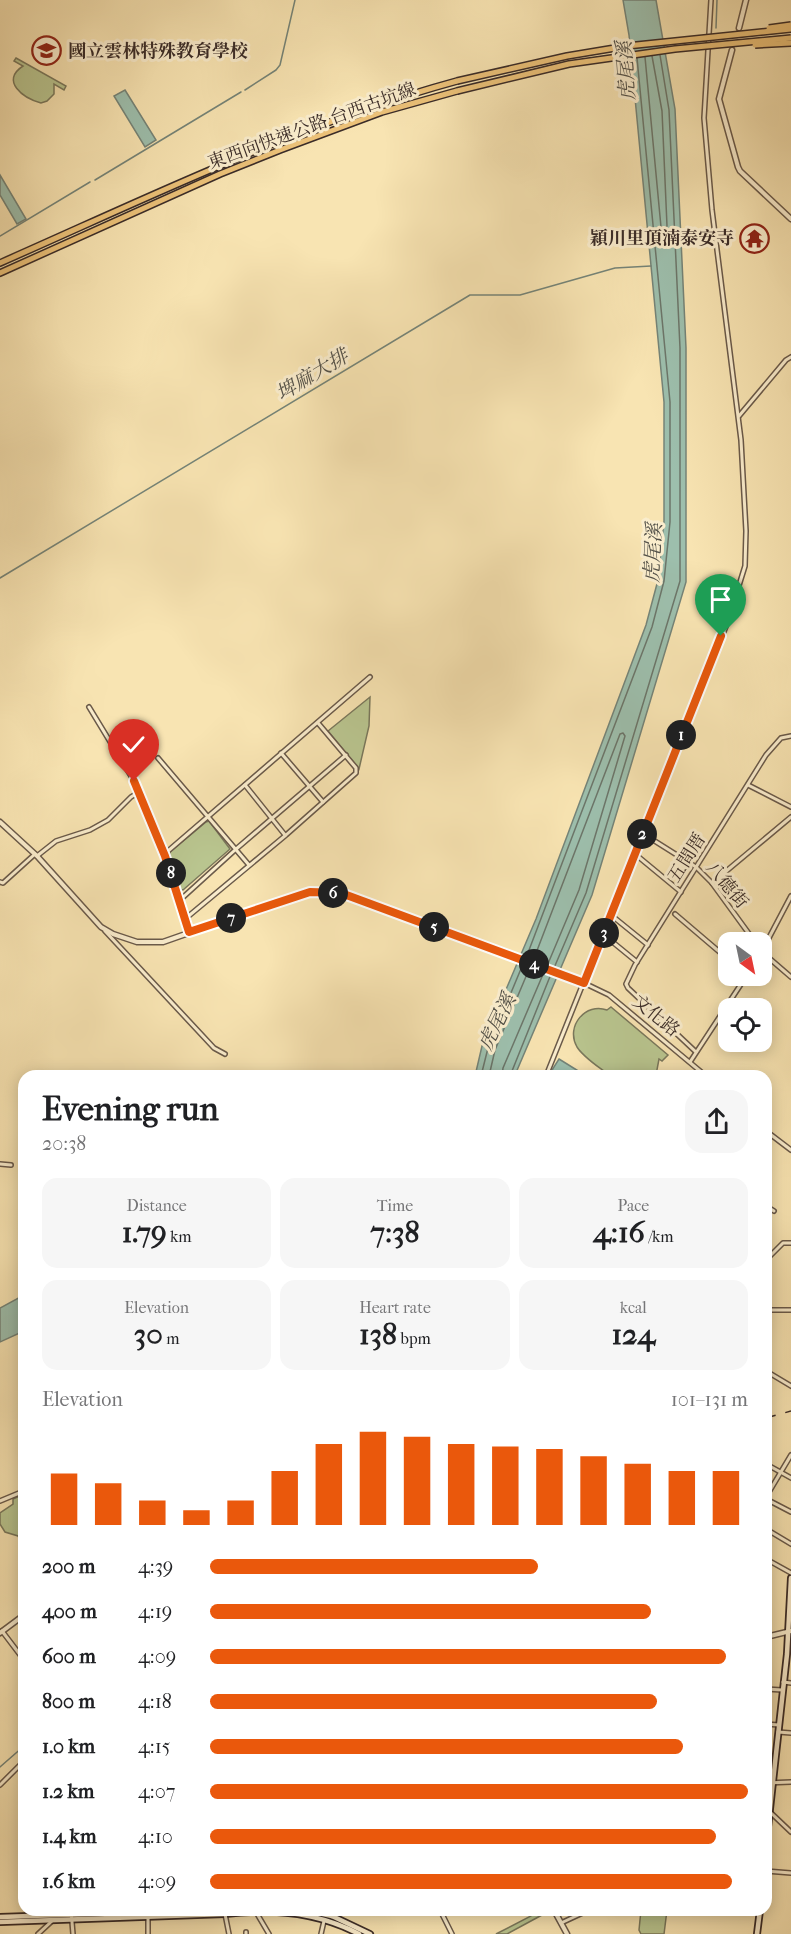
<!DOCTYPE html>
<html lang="en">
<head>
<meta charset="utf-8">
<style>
	body { margin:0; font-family:"IM FELL French Canon","Noto Serif TC",serif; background:#f6f6f6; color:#202124; height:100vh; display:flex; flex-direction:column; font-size:22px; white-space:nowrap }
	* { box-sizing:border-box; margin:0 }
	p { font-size:20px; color:#757577 }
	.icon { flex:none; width:33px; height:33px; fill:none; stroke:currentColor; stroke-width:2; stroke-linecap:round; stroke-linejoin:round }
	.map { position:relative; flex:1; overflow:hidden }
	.details { position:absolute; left:18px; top:1070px; width:754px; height:846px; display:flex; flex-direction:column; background:#fff; border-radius:18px; box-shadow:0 3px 15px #0003 }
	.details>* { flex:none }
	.needle { width:39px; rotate:147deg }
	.controls { position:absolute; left:718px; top:932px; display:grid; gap:12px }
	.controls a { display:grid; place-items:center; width:54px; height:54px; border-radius:12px; background:#fff; box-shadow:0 3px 15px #0003; font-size:30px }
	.pin { position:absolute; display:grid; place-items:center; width:51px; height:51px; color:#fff; margin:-62px -26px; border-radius:50% 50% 50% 0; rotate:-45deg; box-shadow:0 0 6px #0007 }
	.pin .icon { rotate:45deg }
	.km { position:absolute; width:30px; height:30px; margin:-15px; border-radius:50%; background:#222; color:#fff; font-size:16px; line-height:30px; text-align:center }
	.round { display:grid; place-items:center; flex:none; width:63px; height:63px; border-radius:18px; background:#f6f6f6 }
	.headline { display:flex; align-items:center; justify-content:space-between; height:102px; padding:0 24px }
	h1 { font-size:33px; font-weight:800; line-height:45px }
	.metrics { display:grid; grid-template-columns:repeat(3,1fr); gap:9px; height:102px; padding:6px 24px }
	.metrics div { display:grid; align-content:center; border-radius:15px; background:#f6f6f6; text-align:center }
	.metrics b { font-size:30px; font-weight:800 }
	.metrics small { font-size:16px; font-weight:400 }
	.metrics p { font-size:16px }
	.chart { height:168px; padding:12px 24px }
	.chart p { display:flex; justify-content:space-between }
	.chart svg { width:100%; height:108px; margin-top:6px; stroke:#ea580c; stroke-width:6 }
	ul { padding:0 24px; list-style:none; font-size:20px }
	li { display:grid; grid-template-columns:96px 72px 1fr; align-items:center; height:45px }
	li i { height:15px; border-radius:8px; background:#ea580c }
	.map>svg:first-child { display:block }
	.green { fill:#b9c58f; stroke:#7a785c; stroke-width:1.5 }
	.water { fill:#9dbfad; stroke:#758478; stroke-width:1.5 }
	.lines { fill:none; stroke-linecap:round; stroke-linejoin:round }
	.shore { stroke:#6c766a; stroke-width:1.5 }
	.stream { stroke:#758478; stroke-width:1.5 }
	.tertiary-tunnel { stroke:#d2bf96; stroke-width:4; stroke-dasharray:4 2; stroke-linecap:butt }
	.minor-casing { stroke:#6a5a4a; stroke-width:6 }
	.tertiary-casing { stroke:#6a5a4a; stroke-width:7 }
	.secondary-casing { stroke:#3a2c28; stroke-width:8 }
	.trunk-casing { stroke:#3a2c28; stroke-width:8 }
	.minor { stroke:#faedcd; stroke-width:3 }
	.tertiary { stroke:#faedcd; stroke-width:4 }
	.secondary { stroke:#faedcd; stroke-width:4.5 }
	.trunk { stroke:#ecc279; stroke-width:5 }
	.rail { stroke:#3a2c28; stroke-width:1.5; stroke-dasharray:10 10; stroke-linecap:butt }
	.trunk-bridge-casing { stroke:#3a2c28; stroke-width:8; stroke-linecap:butt }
	.trunk-bridge { stroke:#ecc279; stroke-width:5 }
	.route-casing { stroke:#fff; stroke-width:12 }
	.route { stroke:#ea580c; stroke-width:8 }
	.labels { text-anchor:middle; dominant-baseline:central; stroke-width:6; stroke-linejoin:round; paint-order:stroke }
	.poi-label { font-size:18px; font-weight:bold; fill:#3a2c28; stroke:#faedcd; text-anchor:start }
	.street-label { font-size:18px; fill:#3a2c28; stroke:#faedcd }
	.water-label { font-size:20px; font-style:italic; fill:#535149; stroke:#faedcd }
</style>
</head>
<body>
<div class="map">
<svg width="791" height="1934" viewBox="0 0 791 1934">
	<rect width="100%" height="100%" fill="#f8e4b2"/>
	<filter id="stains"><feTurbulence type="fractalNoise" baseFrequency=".00333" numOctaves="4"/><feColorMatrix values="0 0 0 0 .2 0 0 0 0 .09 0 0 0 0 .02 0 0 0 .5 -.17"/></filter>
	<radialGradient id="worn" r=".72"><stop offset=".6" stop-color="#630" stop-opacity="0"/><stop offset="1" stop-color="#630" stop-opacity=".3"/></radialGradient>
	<g class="green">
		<path d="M16,58L66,86L64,90L54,84V94L47,101L41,103C23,98 0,81 23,66L14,61Z"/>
		<path d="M370,697L369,726L359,769L328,731Z"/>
		<path d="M209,821L230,849L183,890L179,889L169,857L170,852L206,822Z"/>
		<path d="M611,1007L668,1055L662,1061L659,1059L656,1075H609C599,1067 584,1058 577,1047C565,1026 586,1002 607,1010Z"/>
		<path d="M24,1494V1546L18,1536L5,1532L0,1524V1513L13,1504V1499Z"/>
		<path d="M536,1910H541L542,1915L507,1934H496L531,1916Z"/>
		<path d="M641,1910H667L664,1934H641L639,1930Z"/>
	</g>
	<g class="water">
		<path d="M623,0H656L675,109L686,348V582L592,895L515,1075L475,1076L482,1046L536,919L646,625L658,580L664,521V402L629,35Z"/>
		<path d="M125,90L156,140L145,147L114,96Z"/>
		<path d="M0,175L26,219L17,224L0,195Z"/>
		<path d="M559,1059L580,1072L578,1075H561L552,1070Z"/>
		<path d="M24,1295V1331L0,1342V1308Z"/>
	</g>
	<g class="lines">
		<g class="shore">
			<path d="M645,57L661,227L664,229L667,226L662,111L652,56"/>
			<path d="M526,958L652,627L664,581L670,522V402L637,58"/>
			<path d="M533,961L620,734L623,733L625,736L579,890L547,966"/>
			<path d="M554,968L586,893L680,581V348L669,110L660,55"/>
			<path d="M481,1076L488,1048L523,964"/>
			<path d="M489,1076L495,1050L530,967"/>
			<path d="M502,1076L503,1068L544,972"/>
			<path d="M510,1076L551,974"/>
		</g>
		<g class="stream">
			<path d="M716,28L717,0"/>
			<path d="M245,90L276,70L280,65L295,0"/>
			<path d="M95,180L241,92"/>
			<path d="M0,236L90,182"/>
			<path d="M0,578L470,295H520L615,268L651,266"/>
			<path d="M0,1767L24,1746"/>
		</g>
		<path class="tertiary-tunnel" d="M732,50L739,28"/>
		<defs>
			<g id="minor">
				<path d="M739,416L786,360L791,357"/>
				<path d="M89,707L134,781L165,856"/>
				<path d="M281,753L323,802"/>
				<path d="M158,758L249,865"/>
				<path d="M245,785L285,835"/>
				<path d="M748,785L791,807"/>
				<path d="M642,833L696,867L712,883L755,942"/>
				<path d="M635,854L681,892"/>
				<path d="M37,856L56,841L90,830L108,820L131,797L139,792"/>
				<path d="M0,882L3,883L35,854"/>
				<path d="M712,883L791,817"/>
				<path d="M180,900L235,850L346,755"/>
				<path d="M675,914L729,960"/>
				<path d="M611,915L648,945"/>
				<path d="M185,919L286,835L356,773V768L318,723"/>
				<path d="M105,931L214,1048L225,1054"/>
				<path d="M189,932L165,856L168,851L370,677"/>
				<path d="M604,935L637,962"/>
				<path d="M762,951L791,896"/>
				<path d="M762,952L791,977"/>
				<path d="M584,983L609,995L706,1076"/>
				<path d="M696,1052L628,988L626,984L635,965L766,755L781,738L791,736"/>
				<path d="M690,1062L747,975"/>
				<path d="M546,1076L727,624L745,566L746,531L741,440L712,210L704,118L711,0"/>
				<path d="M766,1131L791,1150"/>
				<path d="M0,1164L11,1165"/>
				<path d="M766,1206L774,1211"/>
				<path d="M766,1260L783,1243H791"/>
				<path d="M766,1310H791"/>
				<path d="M766,1371L791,1386"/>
				<path d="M766,1464L791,1478"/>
				<path d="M766,1497L791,1455"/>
				<path d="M766,1499L791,1512"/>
				<path d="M0,1501L24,1491"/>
				<path d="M766,1529L791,1544"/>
				<path d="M766,1559L791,1573"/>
				<path d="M2,1631L24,1660"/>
				<path d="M783,1682L791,1683"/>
				<path d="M766,1689L782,1690"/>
				<path d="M766,1724L779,1725"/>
				<path d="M778,1732L791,1733"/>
				<path d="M766,1783L791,1782"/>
				<path d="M0,1785L24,1761"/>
				<path d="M770,1812L791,1832"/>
				<path d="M766,1871L791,1873"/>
				<path d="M71,1910L73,1934"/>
				<path d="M440,1910L452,1934"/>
				<path d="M256,1912L269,1934"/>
				<path d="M225,1914L229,1934"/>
				<path d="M561,1923L589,1910"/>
				<path d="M246,1932V1934"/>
				<path d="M38,1934L52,1921"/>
				<path d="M148,1934V1917"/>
				<path d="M321,1934L324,1921"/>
			</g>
			<g id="tertiary">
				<path d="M739,28L746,0"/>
				<path d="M732,50L719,99L738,167L740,171L791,219"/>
				<path d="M0,822L37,856L101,927L113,934L137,942H163L300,894L310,892L341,893L584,983"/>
				<path d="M0,1633L24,1615"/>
				<path d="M766,1637L791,1631"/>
				<path d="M554,1910L567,1934"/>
			</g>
			<g id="secondary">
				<path d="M766,1845L787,1654L791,1578"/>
				<path d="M305,1910L332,1916L370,1934"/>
				<path d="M324,1910L332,1916"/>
				<path d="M0,1917L212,1910"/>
				<path d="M0,1922L225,1914C272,1908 317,1912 359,1934"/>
				<path d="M757,1934L760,1910"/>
			</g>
			<g id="trunk">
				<path d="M0,263C152,196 296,125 457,81"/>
				<path d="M0,273L220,174L280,150L382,112L457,91"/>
			</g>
		</defs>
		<use href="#minor" class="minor-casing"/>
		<use href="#tertiary" class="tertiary-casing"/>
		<use href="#secondary" class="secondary-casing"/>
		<use href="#trunk" class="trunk-casing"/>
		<use href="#minor" class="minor"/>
		<use href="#tertiary" class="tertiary"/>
		<use href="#secondary" class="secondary"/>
		<use href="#trunk" class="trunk"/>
		<path class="rail" d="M766,1418L791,1411"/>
		<defs>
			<g id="trunk-bridge">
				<path d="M769,28L791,25"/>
				<path d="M755,45L791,43"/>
				<path d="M457,81L567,56L627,46L791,29"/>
				<path d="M457,91L569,64L675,49L791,38"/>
			</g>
		</defs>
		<use href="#trunk-bridge" class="trunk-bridge-casing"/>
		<use href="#trunk-bridge" class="trunk-bridge"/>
	</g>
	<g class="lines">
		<defs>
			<path id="route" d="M134,781L165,856L189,932L310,892L341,893L584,983L721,636"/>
		</defs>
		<use href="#route" class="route-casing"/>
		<use href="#route" class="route"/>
	</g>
	<defs>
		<symbol id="school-ring" viewBox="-11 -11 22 22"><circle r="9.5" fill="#faedcd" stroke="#8f2418" stroke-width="1.5"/><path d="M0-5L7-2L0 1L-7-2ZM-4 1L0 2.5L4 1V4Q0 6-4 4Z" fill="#8f2418"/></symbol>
		<symbol id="temple-ring" viewBox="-11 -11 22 22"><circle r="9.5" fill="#faedcd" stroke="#8f2418" stroke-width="1.5"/><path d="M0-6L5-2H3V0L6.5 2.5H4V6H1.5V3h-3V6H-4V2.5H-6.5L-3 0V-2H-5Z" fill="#8f2418"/></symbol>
	</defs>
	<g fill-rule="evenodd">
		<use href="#school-ring" x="30" y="34" width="33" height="33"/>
		<use href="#temple-ring" x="738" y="222" width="33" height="33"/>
	</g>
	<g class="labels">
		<g class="poi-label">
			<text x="68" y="51">國立雲林特殊教育學校</text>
			<text x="734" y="238" text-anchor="end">穎川里頂湳泰安寺</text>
		</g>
		<g class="street-label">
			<text transform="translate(312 126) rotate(-20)">東西向快速公路 台西古坑線</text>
			<text transform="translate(687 858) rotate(-58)">五間厝</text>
			<text transform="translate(727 885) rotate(51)">八德街</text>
			<text transform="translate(656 1016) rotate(39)">文化路</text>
		</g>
		<g class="water-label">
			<text transform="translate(626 71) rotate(-94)">虎尾溪</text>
			<text transform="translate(312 375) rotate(-31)">埤麻大排</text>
			<text transform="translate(653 553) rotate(-87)">虎尾溪</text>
			<text transform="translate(497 1022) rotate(-64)">虎尾溪</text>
		</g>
	</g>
	<rect width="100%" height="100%" filter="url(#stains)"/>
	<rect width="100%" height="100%" fill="url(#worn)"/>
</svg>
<div class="controls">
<a><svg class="needle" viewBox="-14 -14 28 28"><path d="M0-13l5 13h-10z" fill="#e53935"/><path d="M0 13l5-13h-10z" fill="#757577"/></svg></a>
<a><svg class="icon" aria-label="locate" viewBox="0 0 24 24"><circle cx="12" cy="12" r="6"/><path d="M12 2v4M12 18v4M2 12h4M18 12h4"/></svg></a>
</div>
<div class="pin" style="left:721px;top:636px;background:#1e9e55"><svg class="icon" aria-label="arrive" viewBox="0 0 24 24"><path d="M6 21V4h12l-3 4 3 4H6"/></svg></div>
<div class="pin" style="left:134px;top:781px;background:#d93025"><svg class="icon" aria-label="check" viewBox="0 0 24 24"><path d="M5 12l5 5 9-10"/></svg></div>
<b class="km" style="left:681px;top:735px">1</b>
<b class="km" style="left:642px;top:834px">2</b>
<b class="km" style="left:604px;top:933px">3</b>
<b class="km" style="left:534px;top:964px">4</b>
<b class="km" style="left:434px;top:927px">5</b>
<b class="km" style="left:333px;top:893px">6</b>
<b class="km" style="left:231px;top:918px">7</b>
<b class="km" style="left:171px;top:873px">8</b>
<section class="details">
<div class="headline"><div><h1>Evening run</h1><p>20:38</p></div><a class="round"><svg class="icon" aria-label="share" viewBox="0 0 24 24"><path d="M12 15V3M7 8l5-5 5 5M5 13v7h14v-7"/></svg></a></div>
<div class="metrics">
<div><p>Distance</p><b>1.79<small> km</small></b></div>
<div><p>Time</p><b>7:38</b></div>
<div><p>Pace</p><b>4:16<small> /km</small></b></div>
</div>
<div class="metrics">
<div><p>Elevation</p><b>30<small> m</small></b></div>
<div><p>Heart rate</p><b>138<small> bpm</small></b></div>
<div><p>kcal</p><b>124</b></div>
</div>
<div class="chart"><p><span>Elevation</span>101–131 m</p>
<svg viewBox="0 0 160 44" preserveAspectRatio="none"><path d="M5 44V23M15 44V27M25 44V34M35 44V38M45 44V34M55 44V22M65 44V11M75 44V6M85 44V8M95 44V11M105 44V12M115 44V13M125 44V16M135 44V19M145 44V22M155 44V22"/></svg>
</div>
<ul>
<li><b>200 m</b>4:39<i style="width:61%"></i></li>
<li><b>400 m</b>4:19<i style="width:82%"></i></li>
<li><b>600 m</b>4:09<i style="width:96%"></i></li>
<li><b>800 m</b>4:18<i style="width:83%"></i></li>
<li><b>1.0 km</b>4:15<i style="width:88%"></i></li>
<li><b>1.2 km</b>4:07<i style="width:100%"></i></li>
<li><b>1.4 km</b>4:10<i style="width:94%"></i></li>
<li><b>1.6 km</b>4:09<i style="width:97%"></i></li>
</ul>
</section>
</div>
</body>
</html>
